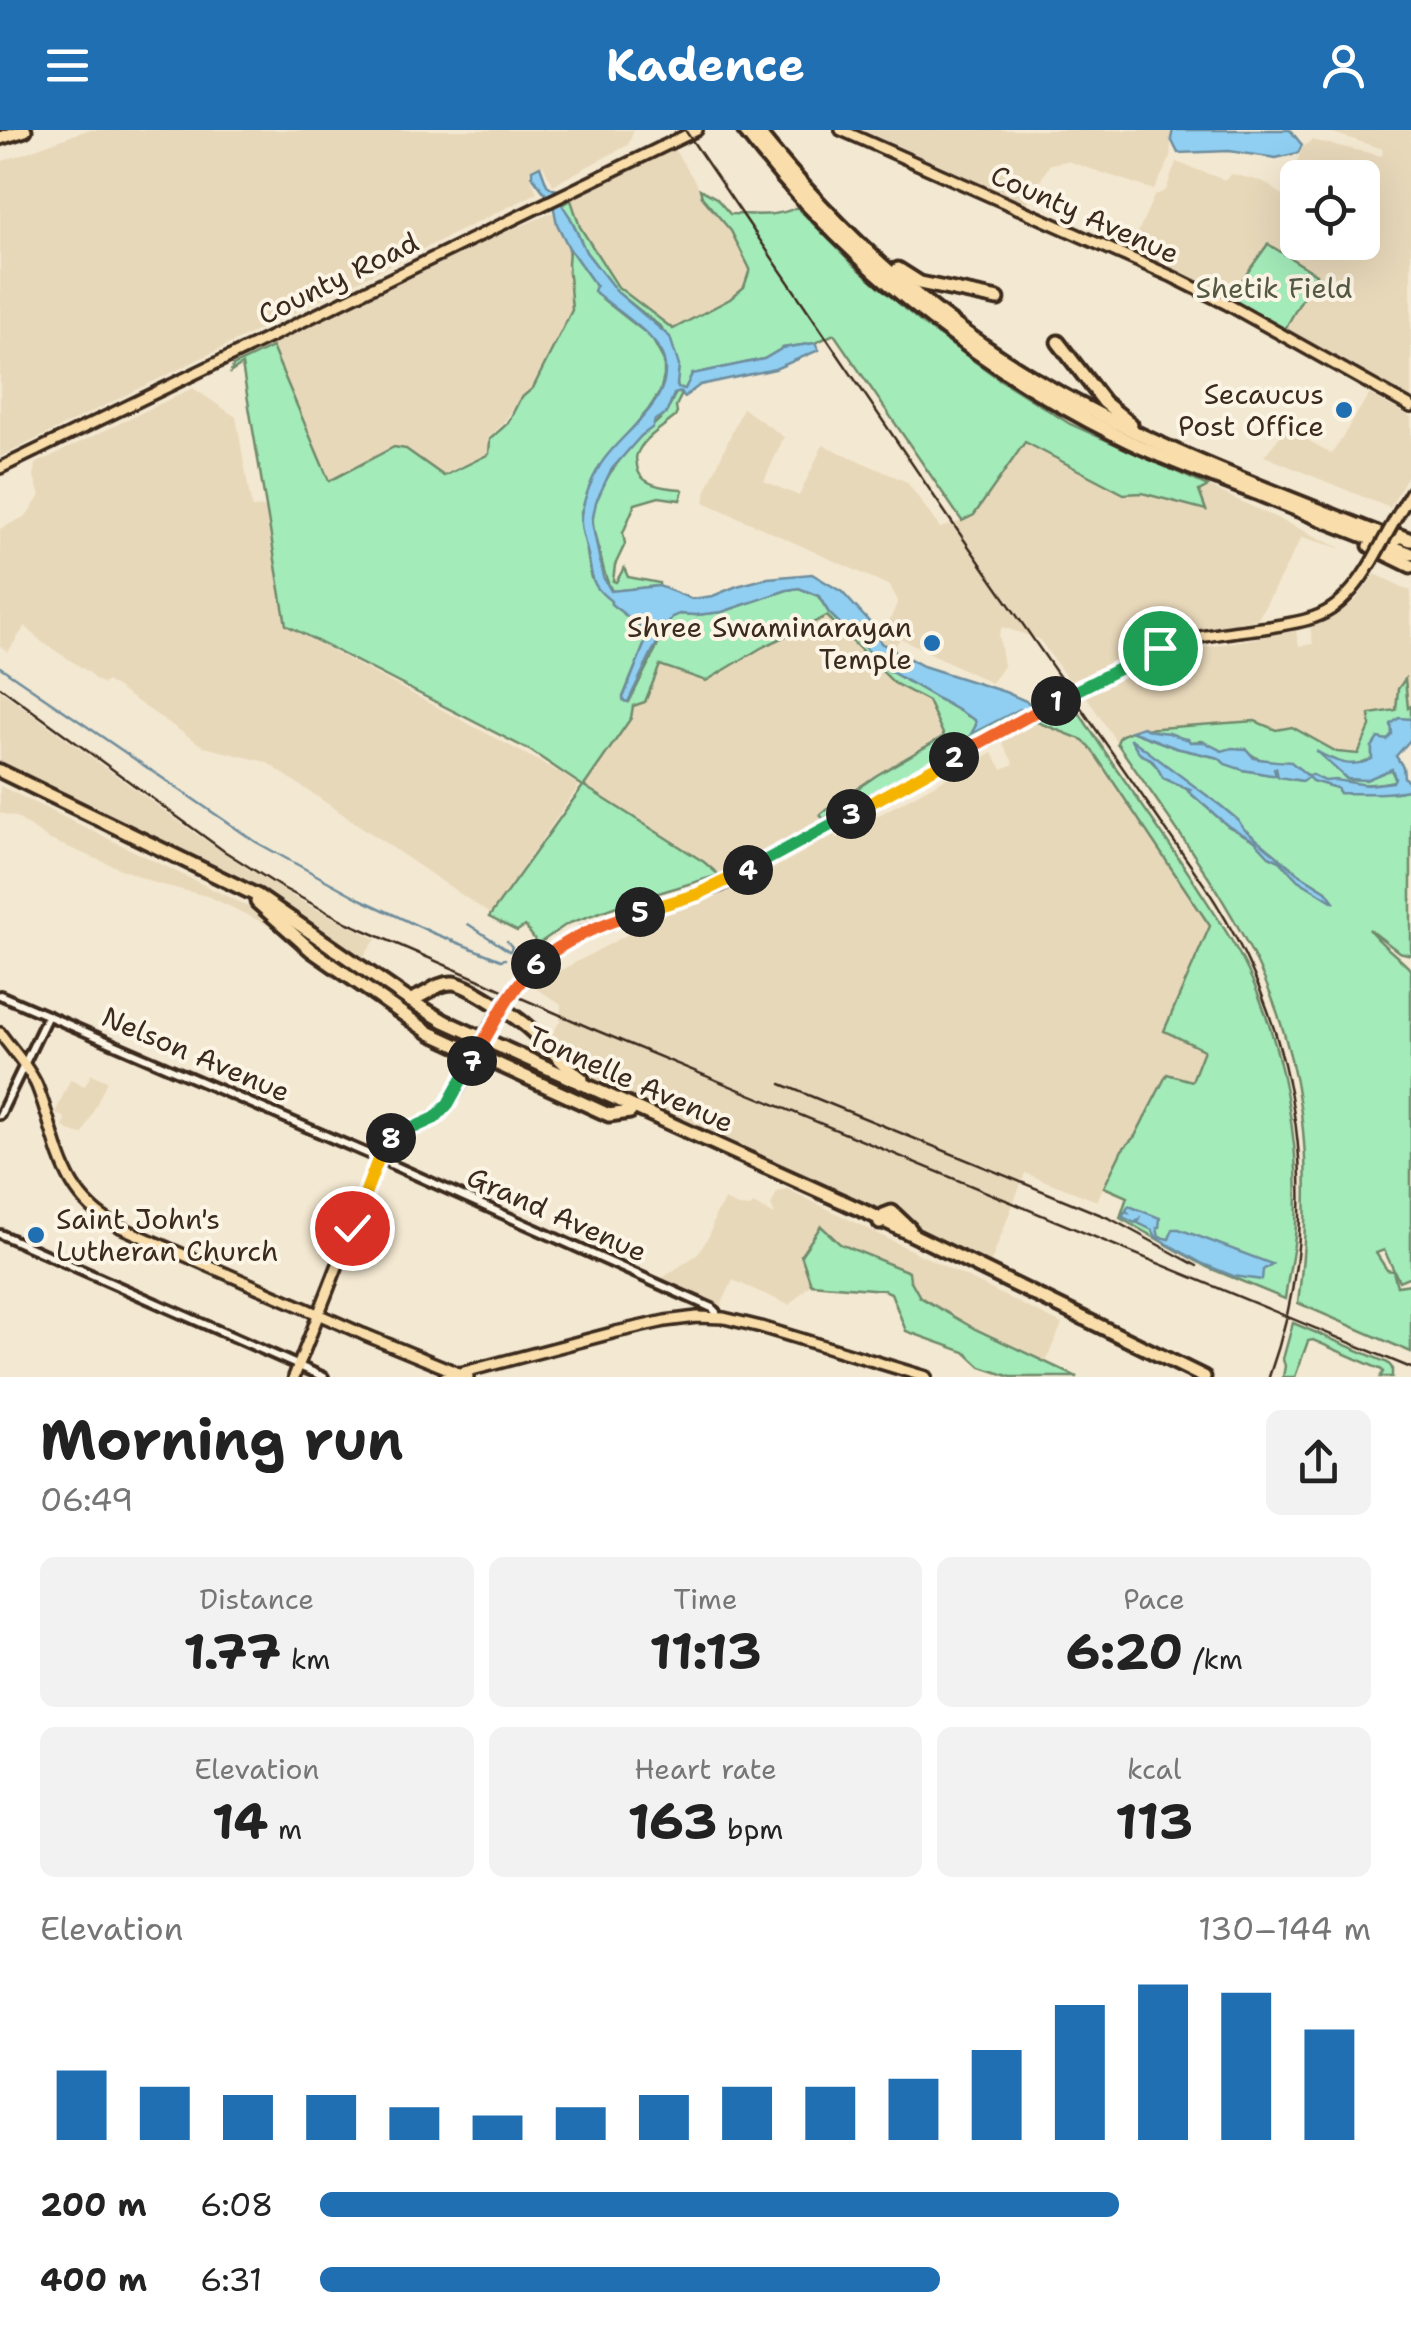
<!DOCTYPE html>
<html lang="en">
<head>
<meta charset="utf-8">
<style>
	body { margin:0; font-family:"Shantell Sans",sans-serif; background:#f2f2f2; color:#222; height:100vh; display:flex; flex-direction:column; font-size:38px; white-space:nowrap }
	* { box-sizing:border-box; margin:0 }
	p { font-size:32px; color:#767676 }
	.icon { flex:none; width:55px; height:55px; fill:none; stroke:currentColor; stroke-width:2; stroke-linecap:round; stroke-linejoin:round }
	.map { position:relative; height:1247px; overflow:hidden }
	.side { display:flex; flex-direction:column; background:#fff; flex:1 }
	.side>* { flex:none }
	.fabs { position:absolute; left:1280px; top:30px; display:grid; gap:20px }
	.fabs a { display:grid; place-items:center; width:100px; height:100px; border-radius:15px; background:#fff; box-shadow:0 10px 40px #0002; font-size:50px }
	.pin { position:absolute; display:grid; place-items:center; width:85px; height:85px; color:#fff; margin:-42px; border:5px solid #fff; border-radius:50%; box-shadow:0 2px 10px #0007 }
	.km { position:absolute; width:50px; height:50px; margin:-25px; border-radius:50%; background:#222; color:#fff; font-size:28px; line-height:50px; text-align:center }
	.round { display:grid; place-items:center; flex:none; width:105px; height:105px; border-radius:15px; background:#f2f2f2 }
	.summary { display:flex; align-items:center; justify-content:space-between; height:170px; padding:0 40px }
	h1 { font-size:55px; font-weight:700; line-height:75px }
	.figures { display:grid; grid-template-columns:repeat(3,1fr); gap:15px; height:170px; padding:10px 40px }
	.figures div { display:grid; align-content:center; border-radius:15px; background:#f2f2f2; text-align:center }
	.figures b { font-size:50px; font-weight:700 }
	.figures small { font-size:28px; font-weight:400 }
	.figures p { font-size:28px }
	.chart { height:280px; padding:20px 40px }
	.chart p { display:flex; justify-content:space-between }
	.chart svg { width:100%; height:180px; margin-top:10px; stroke:#1f6fb2; stroke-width:6 }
	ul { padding:0 40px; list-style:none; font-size:32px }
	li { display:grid; grid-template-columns:160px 120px 1fr; align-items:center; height:75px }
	li i { height:25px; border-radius:12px; background:#1f6fb2 }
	header { display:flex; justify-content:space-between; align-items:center; height:130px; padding:0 40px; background:#1f6fb2; color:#fff; font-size:45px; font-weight:700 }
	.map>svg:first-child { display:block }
	.built { fill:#e8d8ba; fill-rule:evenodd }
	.green { fill:#a3ebb9; stroke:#6f8a6c; stroke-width:2.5; fill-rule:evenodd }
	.water { fill:#90cff1; stroke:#6e8d9d; stroke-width:2.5 }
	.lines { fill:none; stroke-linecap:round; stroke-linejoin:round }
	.stream { stroke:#6e8d9d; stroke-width:2.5 }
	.minor-casing { stroke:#3b2a1e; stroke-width:14 }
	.major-casing { stroke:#3b2a1e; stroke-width:16 }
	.highway-casing { stroke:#3b2a1e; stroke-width:19 }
	.minor { stroke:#fcf5e5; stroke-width:6 }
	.major { stroke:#f9deab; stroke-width:9 }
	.highway { stroke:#f9deab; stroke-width:11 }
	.rail { stroke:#3b2a1e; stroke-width:2.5 }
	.minor-bridge-casing { stroke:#3b2a1e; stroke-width:14; stroke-linecap:butt }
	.major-bridge-casing { stroke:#3b2a1e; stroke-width:16; stroke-linecap:butt }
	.minor-bridge { stroke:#fcf5e5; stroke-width:6 }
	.major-bridge { stroke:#f9deab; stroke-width:9 }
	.split-1-casing { stroke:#fff; stroke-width:20 }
	.split-2-casing { stroke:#fff; stroke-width:20 }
	.split-3-casing { stroke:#fff; stroke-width:20 }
	.split-4-casing { stroke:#fff; stroke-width:20 }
	.split-5-casing { stroke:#fff; stroke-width:20 }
	.split-6-casing { stroke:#fff; stroke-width:20 }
	.split-7-casing { stroke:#fff; stroke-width:20 }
	.split-8-casing { stroke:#fff; stroke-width:20 }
	.split-9-casing { stroke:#fff; stroke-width:20 }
	.split-1 { stroke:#22a559; stroke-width:12 }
	.split-2 { stroke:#f0652b; stroke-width:12 }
	.split-3 { stroke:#f5b400; stroke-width:12 }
	.split-4 { stroke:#22a559; stroke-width:12 }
	.split-5 { stroke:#f5b400; stroke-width:12 }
	.split-6 { stroke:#f0652b; stroke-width:12 }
	.split-7 { stroke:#f0652b; stroke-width:12 }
	.split-8 { stroke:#22a559; stroke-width:12 }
	.split-9 { stroke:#f5b400; stroke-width:12 }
	.poi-dot { fill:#1f6fb2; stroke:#fcf5e5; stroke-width:4 }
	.labels { text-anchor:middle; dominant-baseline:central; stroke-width:8; stroke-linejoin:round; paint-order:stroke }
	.street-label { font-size:28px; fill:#3b2a1e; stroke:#fcf5e5 }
	.park-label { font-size:28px; fill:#555a45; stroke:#fcf5e5 }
	.poi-label { font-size:28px; fill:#3b2a1e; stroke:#fcf5e5; text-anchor:end }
</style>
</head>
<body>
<header><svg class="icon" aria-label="menu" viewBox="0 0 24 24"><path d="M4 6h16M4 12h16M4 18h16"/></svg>Kadence<svg class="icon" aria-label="person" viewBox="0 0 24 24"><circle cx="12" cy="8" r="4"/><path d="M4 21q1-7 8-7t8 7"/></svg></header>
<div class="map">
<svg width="1411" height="1247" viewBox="0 0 1411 1247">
	<rect width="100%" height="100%" fill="#f3e8d1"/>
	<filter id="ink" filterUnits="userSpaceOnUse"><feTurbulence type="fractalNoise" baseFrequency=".01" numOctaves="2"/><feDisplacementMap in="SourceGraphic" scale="20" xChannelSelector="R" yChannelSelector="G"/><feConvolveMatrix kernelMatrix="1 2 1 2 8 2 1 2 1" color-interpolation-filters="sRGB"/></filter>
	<g filter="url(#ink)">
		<g class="built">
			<path d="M87,0H634L628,15L553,55L543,35L532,40L529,42L537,63L0,327V32Z"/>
			<path d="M862,0H1172L1170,29L1154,60L1067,31L1050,34L1027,74Z"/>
			<path d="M1324,0H1411V271L1285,199L1316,145L1268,115L1229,168L1131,118L1154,66L1166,60L1176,32L1225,50L1232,44L1264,52L1288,69L1293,44L1302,18L1312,10L1382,26L1383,19ZM1298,48H1362V112H1298Z"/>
			<path d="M674,19L700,59L703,67L731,101L751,139L744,157L730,169L673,199L618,157L580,97L571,70Z"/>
			<path d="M554,82L557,94L569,118L568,134L572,180L533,258L527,261L500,297L488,308V323L442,345L405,317H393L328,350L269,210L397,148Z"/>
			<path d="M193,258L236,287L252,378L266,377L285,496L559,642L579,656L490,784L266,632L204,617L107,551L103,554L93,548L90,543L42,512L25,496L8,522L0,516V399L26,386L40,366L34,346L35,334Z"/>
			<path d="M1369,264L1411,287V339L1390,378L1264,326L1287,298L1332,324Z"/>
			<path d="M743,278L784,307L764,351L799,366L823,315L907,352L940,398L962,391L973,385L1025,312L1124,364L1141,363L1205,379L1199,360L1208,356L1343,419L1302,407L1258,489L1161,508L1072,555L1039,509L1002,497L999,505L1004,536L991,553L900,508L894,519L880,513L898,471L890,456L704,372L707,358Z"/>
			<path d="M1375,444L1411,461V576L1408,579L1405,550L1398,559L1397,580L1370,597L1358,624L1337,622L1292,597L1276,600L1255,591L1141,599L1120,606L1117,613L1086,566L1168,524L1296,501L1299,516L1313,514L1309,490L1332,479L1338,483L1355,471Z"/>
			<path d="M827,486L894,553L928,571L944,606L877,645L820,684L824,690L747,733L719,745L704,732L583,656L631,588L633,576L645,572L660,535L706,551L761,518Z"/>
			<path d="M0,560L196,704L244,736L301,771L376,809L359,833L276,775L0,639Z"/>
			<path d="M1037,592L1083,610L1092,620L1210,796L1165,901L1204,920L1192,952L1121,1020L1097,1071L1025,1043L989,1137L589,948L548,911L560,891L561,874L532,856L678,777L712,767L755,749L834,705L837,708L992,623L1002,639L1014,634L1002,612Z"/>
			<path d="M0,656L251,778L380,867L343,853L338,849V845L280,801L210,767L155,753L48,709L16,687L0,683Z"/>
			<path d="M91,944L107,951L83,1004L75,1003L63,997L65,988L55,983L70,950L85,956Z"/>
			<path d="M787,1059L1062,1194L1045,1233L975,1199L920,1166L910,1148L909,1142L840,1114L801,1125L811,1154L789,1175L733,1150L719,1180H711L655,1153L698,1124L710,1104L715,1086L724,1070L740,1077H751L753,1074L775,1085L771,1075L777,1062Z"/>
		</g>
		<g class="green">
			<path d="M700,59L716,68L730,84C753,84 777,88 797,77L853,134L924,195L999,249L1070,294L1208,356L1199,361L1206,380L1142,363L1124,364L1025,312L974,385L962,391L834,204L815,213L783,218L764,229L693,244L685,259L678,258L662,198L617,162L586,122L570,87L561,76L571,70L580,97L618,157L673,199L730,169L744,157L750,139L731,101L702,67Z"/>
			<path d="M1268,114L1316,144L1285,199L1229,168Z"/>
			<path d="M569,118L596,156V164L651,207L664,231V246L660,262L648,280L600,336L581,382L591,448L611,471V474L649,503L623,567L624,571L629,572L672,487L679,484L696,485L722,482L787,460L799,458L818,466L829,483L888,540L975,590L976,595L973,602L1014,581L1017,586L823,689L820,684L877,645L944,606L928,571L894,553L827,486L761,518L706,551L660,535L645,572L633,576L631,588L584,656L704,732L719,745L625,773L567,794L538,814L525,796L517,801L489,787L583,656L531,621L286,495L242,235L231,242L233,236L272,217L329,351L394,317L406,319L444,346L489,324L490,309L508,293L520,269L533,258L572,180L568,134Z"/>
			<path d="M677,262L682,264L676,276L677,283L675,287C663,297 646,307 639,320C635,327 636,328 637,335C638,355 664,358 681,359L683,360L680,370L659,367L635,374L623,403L625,414L615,435L613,451L616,452L624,438L628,447L659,453V456L612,461C604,447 604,439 600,425C597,415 594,405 593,394C590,363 619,329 639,308C648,299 660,291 666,282C671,275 672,268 677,262Z"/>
			<path d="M1405,549L1408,578L1411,576V589L1404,590L1387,610H1381L1372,617V629L1351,636L1321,625L1347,649L1354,650L1390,638L1395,648L1394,651C1372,656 1346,655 1324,651C1310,648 1296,638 1281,634C1267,630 1255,631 1246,619L1222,621L1202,611L1190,612L1168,603H1158L1144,599L1255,591L1276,600L1292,597L1337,622L1358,624L1370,597V584L1396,580L1398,559Z"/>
			<path d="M1073,573C1111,634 1154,690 1193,750C1212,780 1233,809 1248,841C1282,912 1301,1015 1296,1094C1295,1119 1288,1144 1285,1169L1207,1137L1120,1088L1127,1067L1104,1057L1122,1020L1135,1006L1167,944L1192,951L1204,920L1164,901L1210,796L1092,620L1083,610L1037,592Z"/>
			<path d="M1131,601L1176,618L1219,628L1243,640L1272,645L1275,644L1274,639L1276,637L1290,649L1302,651L1307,647H1310L1312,651L1337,658L1340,663L1396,662L1411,659V825L1399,822L1369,799C1379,813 1398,826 1411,840V1146L1399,1151L1384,1120L1376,1123L1387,1140L1393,1141L1397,1156L1411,1154V1222L1298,1173C1315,1042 1308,922 1242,804C1206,738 1160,676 1117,613L1120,606ZM1132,611L1221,676L1238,690L1243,699L1299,744L1326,761L1333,771L1298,750L1280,731L1269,726L1255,711L1228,696L1189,662L1191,661L1164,648L1157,637Z"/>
			<path d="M821,1096L840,1114L909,1142L910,1149L920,1167L975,1199L1077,1247H1011L981,1237L965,1222L906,1201L891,1163L884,1160L811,1154L801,1125Z"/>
			<path d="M1293,1193L1388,1233L1392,1238V1247H1380L1383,1242L1382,1240L1313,1210L1308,1211L1295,1247H1283L1285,1236L1283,1229Z"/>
		</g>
		<g class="water">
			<path d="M1173,0H1290L1302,15L1298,23L1276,28L1229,21L1178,23L1171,9Z"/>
			<path d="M540,36L547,55L553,59L558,60L556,65L570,87L586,122L617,162L670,207L679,236L677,255L678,258L685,259L692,244L764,229L783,218L815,213L819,220L775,239L700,255L684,267L681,262L674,264L666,284L655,290L653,297L641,306L611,340L596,372L592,392L603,447L611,461L659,456L692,469L713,466L737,456L768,448L812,444L842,462L872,495L881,513L923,536L1005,562L1028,572L1032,578L1025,581L1020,579L971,604L976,595L975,590L888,540L829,483L819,466L799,458L787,460L722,482L696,485L679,484L672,487L652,522L628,572L624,571L623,568L649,503L611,474V471C590,455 593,449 588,425C585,410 578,396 582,380C585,367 592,349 599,337C618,303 674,275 664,230C658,204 613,179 594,161L596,156L569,118L557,94L553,74L532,46V40Z"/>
			<path d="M1399,588L1411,589V609L1396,626L1403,637L1404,647L1407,651L1411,650V659C1389,665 1363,663 1340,663L1337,658L1312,651L1308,647L1303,651L1278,647L1276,638L1274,639L1276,645H1271L1243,640L1225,634L1219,628L1176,618L1131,601L1143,597C1152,603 1159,601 1169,603C1177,605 1180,609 1188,609L1190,612H1204L1222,621L1232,618L1246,619L1254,628C1269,631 1275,631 1291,632L1307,645H1313L1325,651L1335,650L1368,655L1393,652L1395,648L1392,639L1366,650L1347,649L1316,621C1335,632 1352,639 1372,629V617L1378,608L1387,610L1392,604L1391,594Z"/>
			<path d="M1130,608L1221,676L1238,690L1244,699L1299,744L1326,761L1335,773L1298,750L1280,731L1269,726L1255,711L1228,696L1188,661L1190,660L1163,648L1157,637L1151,629L1140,624Z"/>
			<path d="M1129,1076L1160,1088L1159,1098H1157L1159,1107L1169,1109L1173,1099H1179L1272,1134L1263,1140L1262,1150L1233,1146L1203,1134L1157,1108L1152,1100L1138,1093L1139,1089L1135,1093L1123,1087L1124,1082L1128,1083L1126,1080Z"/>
		</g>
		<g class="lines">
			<g class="stream">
				<path d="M0,537L256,712L360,769L433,803L501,830L505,829"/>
				<path d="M468,794L509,821"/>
				<path d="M507,811L512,817L510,821"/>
			</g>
			<defs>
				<g id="minor">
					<path d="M0,865L373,1026"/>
					<path d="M0,985L48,885"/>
					<path d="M384,1031L712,1178L716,1182V1187"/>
					<path d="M0,1104L324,1247"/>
				</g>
				<g id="major">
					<path d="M841,0L1173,147L1227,174L1411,277"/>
					<path d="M0,338L697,0"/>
					<path d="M1396,388L1411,362"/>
					<path d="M586,801L720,756L1038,581L1160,518C1195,505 1234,502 1270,497C1291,493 1313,491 1331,479C1349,467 1361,450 1372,431"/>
					<path d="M487,902L503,874"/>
					<path d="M0,903C12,920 29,937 37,956C59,1011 58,1065 118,1096L363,1204L468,1247"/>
					<path d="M294,1247L385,1014C398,1000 419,999 434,988C454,974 466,942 478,921"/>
					<path d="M445,1247L616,1202L665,1191L697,1187L724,1188L761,1197L926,1247"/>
				</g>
				<g id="highway">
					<path d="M744,0C842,128 971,233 1116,305C1161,328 1209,345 1256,363C1307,384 1359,404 1411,424"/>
					<path d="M756,0C832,95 923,180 1027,244C1141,314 1270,360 1395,410"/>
					<path d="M0,8L25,0"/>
					<path d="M898,139L920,153L998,169"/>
					<path d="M1058,212L1104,272L1131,294"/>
					<path d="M1389,402L1411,410"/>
					<path d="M1370,416L1411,436"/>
					<path d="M0,641L258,766L409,870L444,891L870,1084L1204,1247"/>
					<path d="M257,772L311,820L430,903L609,985L630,982"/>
					<path d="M409,870C425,867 435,853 452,853C467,853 519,889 531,900C549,916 563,935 582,949"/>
					<path d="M880,1093L884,1085L892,1082L910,1099"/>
				</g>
			</defs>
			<use href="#minor" class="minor-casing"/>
			<use href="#major" class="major-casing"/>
			<use href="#highway" class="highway-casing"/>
			<use href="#minor" class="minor"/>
			<use href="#major" class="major"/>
			<use href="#highway" class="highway"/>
			<g class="rail">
				<path d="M685,0L951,391L1205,756C1302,902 1328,1081 1269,1247"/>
				<path d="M0,557L224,721L279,756L348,793L588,897L1411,1238"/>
				<path d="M781,954L1111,1089L1197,1136"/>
			</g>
			<defs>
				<path id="minor-bridge" d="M373,1026L384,1031"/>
				<g id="major-bridge">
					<path d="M1372,431L1396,388"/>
					<path d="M506,870C528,840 553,819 586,801"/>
					<path d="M478,921L487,902"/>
				</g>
			</defs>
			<use href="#minor-bridge" class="minor-bridge-casing"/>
			<use href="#major-bridge" class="major-bridge-casing"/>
			<use href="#minor-bridge" class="minor-bridge"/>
			<use href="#major-bridge" class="major-bridge"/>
		</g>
	</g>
	<g class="lines" filter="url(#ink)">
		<defs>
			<path id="split-1" d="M1056,571L1160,518"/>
			<path id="split-2" d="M954,627L1056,571"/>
			<path id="split-3" d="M851,684L954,627"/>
			<path id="split-4" d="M748,740L851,684"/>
			<path id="split-5" d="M640,782L698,764L748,740"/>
			<path id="split-6" d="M536,834C568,808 601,794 640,782"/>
			<path id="split-7" d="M472,931C493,897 507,863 536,834"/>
			<path id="split-8" d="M391,1008L435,988L448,974L472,931"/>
			<path id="split-9" d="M352,1098L384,1014L391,1008"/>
		</defs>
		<use href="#split-1" class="split-1-casing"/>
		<use href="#split-2" class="split-2-casing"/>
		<use href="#split-3" class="split-3-casing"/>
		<use href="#split-4" class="split-4-casing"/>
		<use href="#split-5" class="split-5-casing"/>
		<use href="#split-6" class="split-6-casing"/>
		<use href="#split-7" class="split-7-casing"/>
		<use href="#split-8" class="split-8-casing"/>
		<use href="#split-9" class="split-9-casing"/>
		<use href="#split-1" class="split-1"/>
		<use href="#split-2" class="split-2"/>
		<use href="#split-3" class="split-3"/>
		<use href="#split-4" class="split-4"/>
		<use href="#split-5" class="split-5"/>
		<use href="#split-6" class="split-6"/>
		<use href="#split-7" class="split-7"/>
		<use href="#split-8" class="split-8"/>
		<use href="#split-9" class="split-9"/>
	</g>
	<g class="poi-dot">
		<circle cx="1344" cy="280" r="10"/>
		<circle cx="932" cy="513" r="10"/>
		<circle cx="36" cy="1105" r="10"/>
	</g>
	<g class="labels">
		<g class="street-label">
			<text transform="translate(1085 84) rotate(24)">County Avenue</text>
			<text transform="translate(338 148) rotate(-26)">County Road</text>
			<text transform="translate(196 924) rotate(23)">Nelson Avenue</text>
			<text transform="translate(631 949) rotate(24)">Tonnelle Avenue</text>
			<text transform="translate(557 1084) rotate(24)">Grand Avenue</text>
		</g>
		<g class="park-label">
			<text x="1274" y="158">Shetik Field</text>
		</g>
		<g class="poi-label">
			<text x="1324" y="264">Secaucus<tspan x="1324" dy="32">Post Office</tspan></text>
			<text x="912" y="497">Shree Swaminarayan<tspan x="912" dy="32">Temple</tspan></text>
			<text x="56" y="1089" text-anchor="start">Saint John's<tspan x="56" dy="32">Lutheran Church</tspan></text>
		</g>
	</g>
</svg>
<div class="fabs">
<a><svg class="icon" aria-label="locate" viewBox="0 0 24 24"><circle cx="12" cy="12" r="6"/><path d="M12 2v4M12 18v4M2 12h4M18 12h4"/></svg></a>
</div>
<div class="pin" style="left:1160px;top:518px;background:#1e9e55"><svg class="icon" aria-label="arrive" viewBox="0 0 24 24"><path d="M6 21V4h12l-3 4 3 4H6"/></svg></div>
<div class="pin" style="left:352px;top:1098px;background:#d93025"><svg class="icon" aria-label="check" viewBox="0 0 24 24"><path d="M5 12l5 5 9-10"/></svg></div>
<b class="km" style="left:1056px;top:571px">1</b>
<b class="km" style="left:954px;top:627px">2</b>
<b class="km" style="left:851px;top:684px">3</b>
<b class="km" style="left:748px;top:740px">4</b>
<b class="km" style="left:640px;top:782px">5</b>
<b class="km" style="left:536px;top:834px">6</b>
<b class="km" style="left:472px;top:931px">7</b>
<b class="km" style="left:391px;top:1008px">8</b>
</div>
<section class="side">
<div class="summary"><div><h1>Morning run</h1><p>06:49</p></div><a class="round"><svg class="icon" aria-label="share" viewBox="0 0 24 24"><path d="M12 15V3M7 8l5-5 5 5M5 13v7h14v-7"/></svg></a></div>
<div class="figures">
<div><p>Distance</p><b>1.77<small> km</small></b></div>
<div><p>Time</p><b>11:13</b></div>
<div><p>Pace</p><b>6:20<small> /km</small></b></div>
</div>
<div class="figures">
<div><p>Elevation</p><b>14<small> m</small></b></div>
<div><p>Heart rate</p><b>163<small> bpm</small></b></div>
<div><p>kcal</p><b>113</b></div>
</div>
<div class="chart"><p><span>Elevation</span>130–144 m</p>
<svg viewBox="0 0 160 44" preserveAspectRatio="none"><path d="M5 44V27M15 44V31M25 44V33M35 44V33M45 44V36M55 44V38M65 44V36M75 44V33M85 44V31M95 44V31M105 44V29M115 44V22M125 44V11M135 44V6M145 44V8M155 44V17"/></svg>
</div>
<ul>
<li><b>200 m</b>6:08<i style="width:76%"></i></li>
<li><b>400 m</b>6:31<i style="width:59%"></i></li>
</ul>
</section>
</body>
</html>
